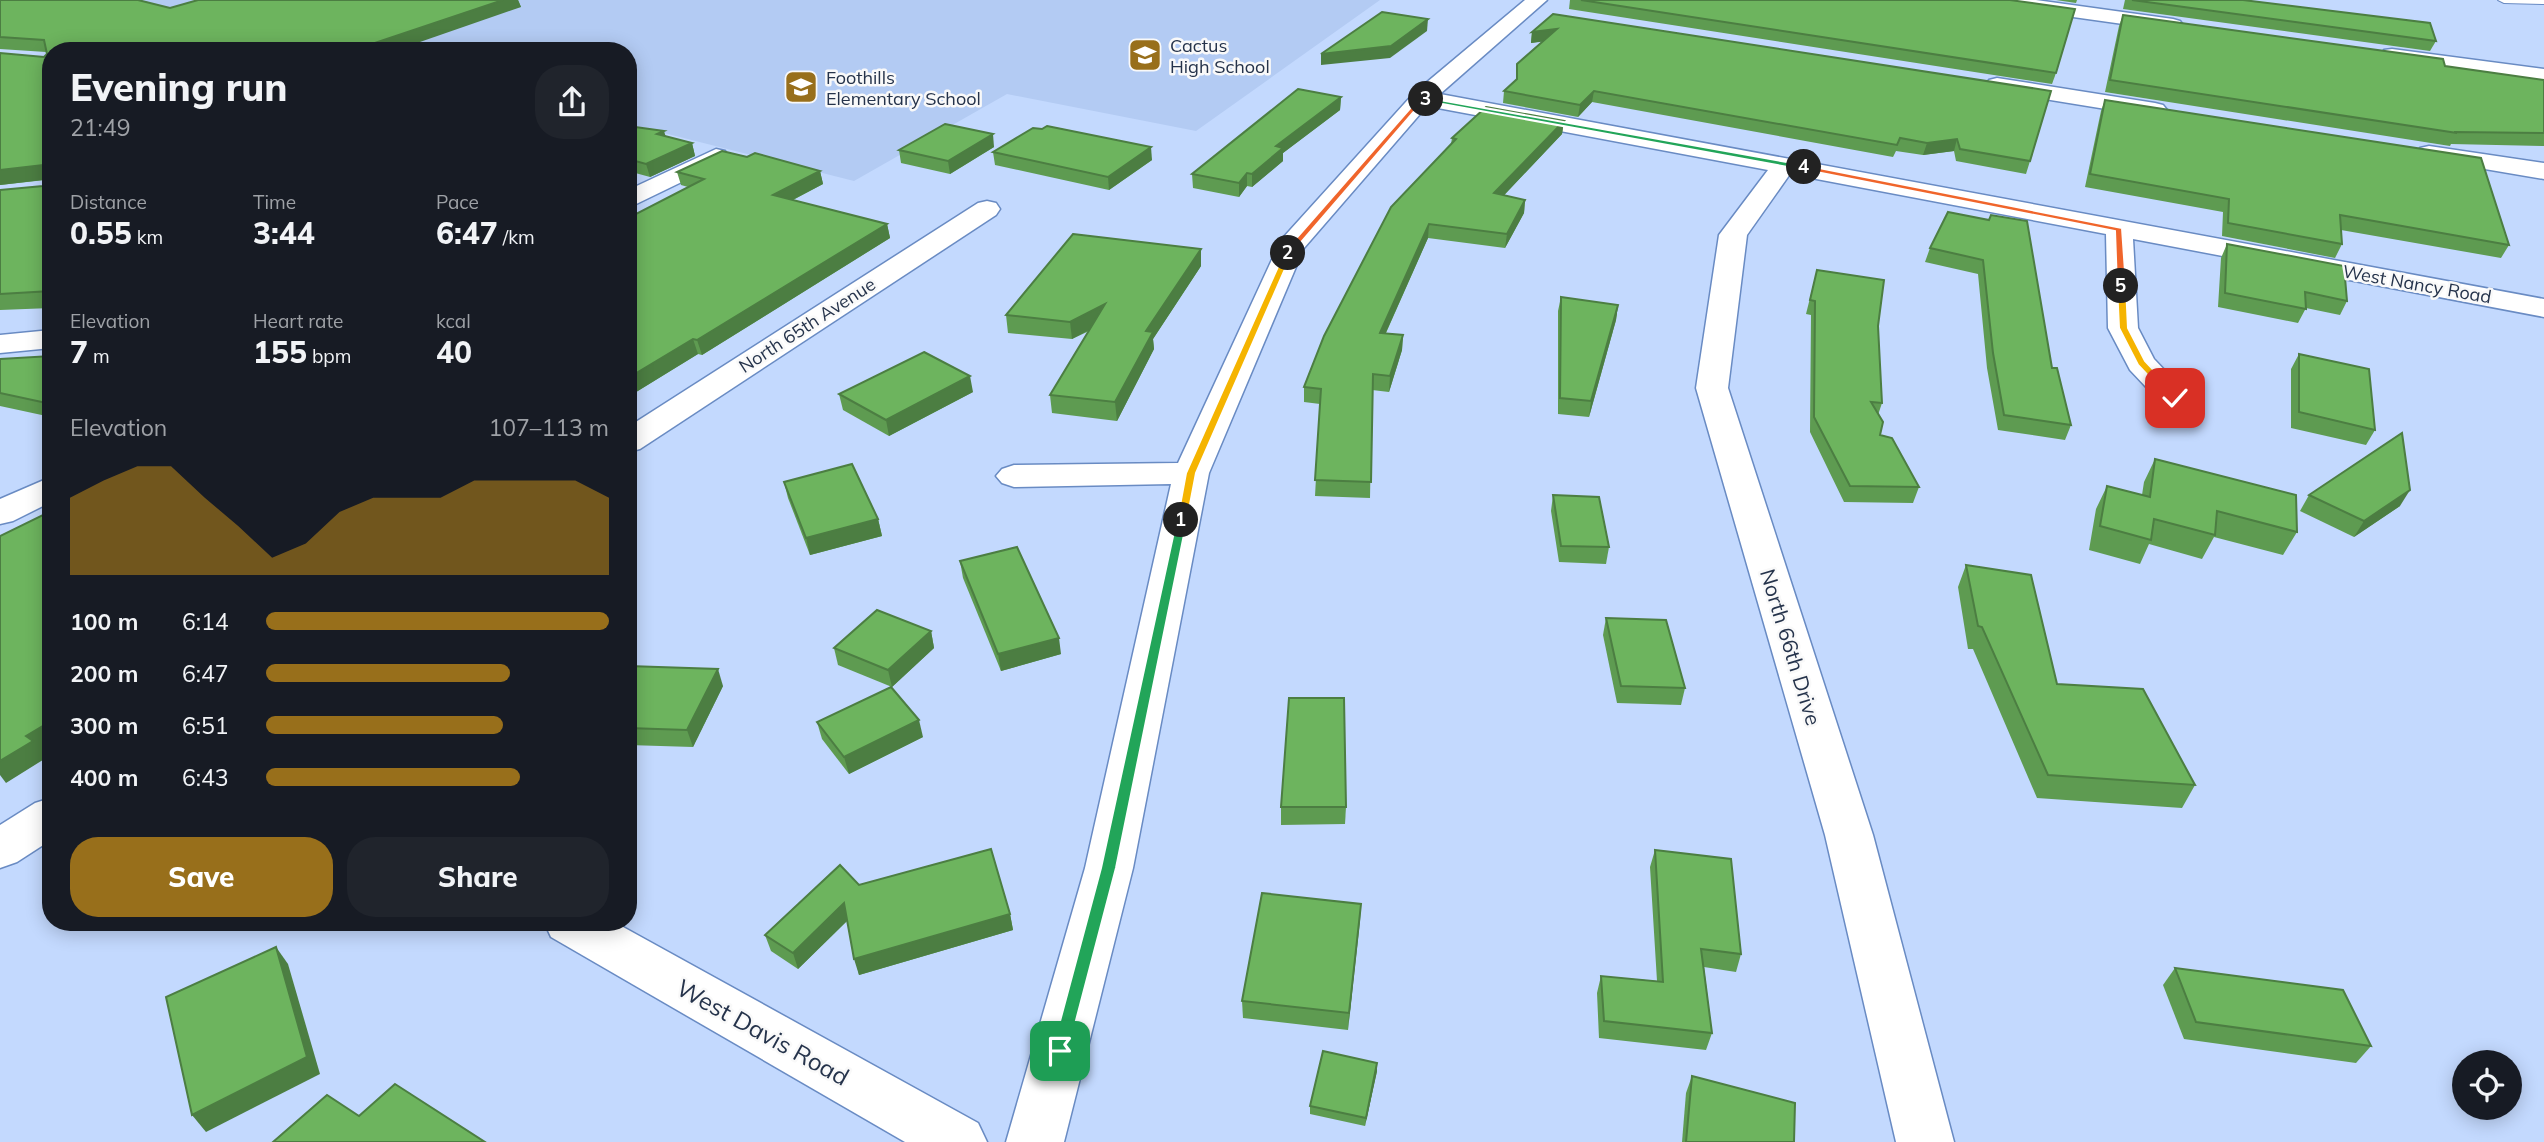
<!DOCTYPE html>
<html lang="en">
<head>
<meta charset="utf-8">
<style>
	body { margin:0; font-family:Mulish,sans-serif; background:#20242c; color:#f1f3f6; height:100vh; display:flex; flex-direction:column; font-size:26px; white-space:nowrap }
	* { box-sizing:border-box; margin:0 }
	p { font-size:23px; color:#9ea1a6 }
	.icon { flex:none; width:38px; height:38px; fill:none; stroke:currentColor; stroke-width:2; stroke-linecap:round; stroke-linejoin:round }
	.map { position:relative; flex:1; overflow:hidden }
	.drawer { position:absolute; left:42px; top:42px; width:595px; height:889px; display:flex; flex-direction:column; background:#171b24; border-radius:28px; box-shadow:0 4px 18px #0003 }
	.drawer>* { flex:none }
	.fabs { position:absolute; left:2452px; top:1050px; display:grid; gap:14px }
	.fabs a { display:grid; place-items:center; width:70px; height:70px; border-radius:50%; background:#171b24; box-shadow:0 4px 18px #0003; font-size:35px }
	.pin { position:absolute; display:grid; place-items:center; width:60px; height:60px; color:#fff; margin:-30px; border-radius:14px; box-shadow:0 4px 10px #0006 }
	.km { position:absolute; width:35px; height:35px; margin:-18px; border-radius:50%; background:#222; color:#fff; font-size:19px; line-height:35px; text-align:center }
	.round { display:grid; place-items:center; flex:none; width:74px; height:74px; border-radius:28px; background:#20242c }
	.overview { display:flex; align-items:center; justify-content:space-between; height:119px; padding:0 28px }
	h1 { font-size:38px; font-weight:800; line-height:52px }
	.figures { display:grid; grid-template-columns:repeat(3,1fr); gap:10px; height:119px; padding:7px 28px }
	.figures div { display:grid; align-content:center }
	.figures b { font-size:30px; font-weight:800 }
	.figures small { font-size:19px; font-weight:400 }
	.figures p { font-size:19px }
	.chart { height:196px; padding:14px 28px }
	.chart p { display:flex; justify-content:space-between }
	.chart svg { width:100%; height:126px; margin-top:7px; fill:#986f1b; opacity:.7 }
	.button { display:flex; gap:14px; margin-top:auto; padding:14px 28px }
	.button a { flex:1; height:80px; border-radius:28px; background:#986f1b; color:#fff; font-size:28px; font-weight:800; line-height:80px; text-align:center }
	.button a+a { background:#20242c; color:#f1f3f6 }
	ul { padding:0 28px; list-style:none; font-size:23px }
	li { display:grid; grid-template-columns:112px 84px 1fr; align-items:center; height:52px }
	li i { height:18px; border-radius:9px; background:#986f1b }
	.map>svg:first-child { display:block }
	.built { fill:#b3cbf3 }
	.lines { fill:none; stroke-linecap:round; stroke-linejoin:round }
	.lane-casing { stroke:#698bc3; stroke-width:2 }
	.street-casing { stroke:#698bc3; stroke-width:3 }
	.lane { fill:#fff; fill-rule:evenodd }
	.street { fill:#fff; fill-rule:evenodd }
	.wall { fill:#5e9b51 }
	.shaded-wall { fill:#4c7e42 }
	.building { fill:#6db45e; stroke:#4c7e42; stroke-width:2 }
	.split-1 { fill:#22a559; stroke:#fff; stroke-width:2 }
	.split-2 { fill:#f5b400; stroke:#fff; stroke-width:2 }
	.split-3 { fill:#f0652b; stroke:#fff; stroke-width:2 }
	.split-4 { fill:#22a559; stroke:#fff; stroke-width:2 }
	.split-5 { fill:#f0652b; stroke:#fff; stroke-width:2 }
	.split-6 { fill:#f5b400; stroke:#fff; stroke-width:2 }
	.labels { text-anchor:middle; dominant-baseline:central; stroke-width:5; stroke-linejoin:round; paint-order:stroke }
	.far-poi-label { font-size:18px; fill:#25334b; stroke:#f9f9f9; text-anchor:start }
	.far-street-label { font-size:18px; fill:#25334b; stroke:#f9f9f9 }
	.street-label { font-size:21px; fill:#25334b; stroke:#f9f9f9 }
	.near-street-label { font-size:24px; fill:#25334b; stroke:#f9f9f9 }
</style>
</head>
<body>
<div class="map">
<svg width="2544" height="1142" viewBox="0 0 2544 1142">
	<rect width="100%" height="100%" fill="#c3d9fe"/>
	<path class="built" d="M127,0H1380L1196,131L1007,94L854,181L628,124V51H332Z"/>
	<g class="lines">
		<defs>
			<path id="lane" d="M2498,0H2544V4L2504,3Z"/>
			<g id="street">
				<path d="M1525,0H1547L1440,94L2544,299V317L2133,239L2138,328L2154,359L2191,398L2187,405L2175,408L2163,405L2130,370L2108,328L2106,234L1790,174L1747,235L1728,388L1873,835L1954,1142H1896L1825,835L1696,388L1719,235L1768,170L1427,106L1304,248L1209,473L1133,868L1064,1142H1006L1085,868L1171,484L1014,487L1002,483L996,476L1002,469L1014,465L1178,463L1281,240L1414,93Z"/>
				<path d="M1984,0H2036L2173,19L2180,21L2183,25L2180,29L2173,31L1994,6Z"/>
				<path d="M2392,49L2544,69V83L2384,60L2381,55L2384,50Z"/>
				<path d="M1997,78L2155,103L2163,105L2167,110L2163,115L2155,117L1989,90L1986,85L1989,80Z"/>
				<path d="M2429,146L2544,163V179L2420,158L2417,153L2420,148Z"/>
				<path d="M716,149L725,151L728,156L725,161L628,208V190Z"/>
				<path d="M987,201L996,203L1000,209L996,215L640,449L628,452V427L978,203Z"/>
				<path d="M51,330V348L0,353V335Z"/>
				<path d="M51,477V502L13,521L0,524V499Z"/>
				<path d="M51,798V840L17,862L0,868V825L35,803Z"/>
				<path d="M544,922H614L978,1123L987,1142H905L551,937Z"/>
			</g>
		</defs>
		<use href="#lane" class="lane-casing"/>
		<use href="#street" class="street-casing"/>
		<use href="#lane" class="lane"/>
		<use href="#street" class="street"/>
	</g>
	<g class="wall">
		<path d="M0,0L170,8L198,0H518L521,7L51,51V308L0,310V190L43,186L45,183V180L0,185V53L44,57L47,54L46,52L0,49Z"/>
		<path d="M1570,0H2010L2056,73L2052,84L1569,9Z"/>
		<path d="M2056,0H2077L2076,3Z"/>
		<path d="M2125,0H2243L2436,41L2430,51L2123,9Z"/>
		<path d="M1553,14L2030,161L2026,174L1956,161L1954,151L1923,155L1896,151L1893,157L1592,102L1578,117L1503,103L1504,91L1516,80L1517,64L1543,41L1531,43L1532,32Z"/>
		<path d="M2123,15L2445,66L2544,80V146L2451,144L2450,146L2105,92L2119,26Z"/>
		<path d="M1341,97L1340,110L1283,153V161L1252,187L1247,186L1239,197L1193,188L1192,174Z"/>
		<path d="M2105,100L2509,245L2501,258L2341,230L2342,244L2335,258L2222,236L2223,212L2085,187L2101,111Z"/>
		<path d="M1564,121L1562,134L1504,195L1525,200L1524,213L1505,248L1428,238L1386,333L1403,335L1402,350L1389,392L1372,390L1370,498L1315,496L1320,404L1304,402V387L1451,144L1452,138Z"/>
		<path d="M628,126L692,143L695,156L650,177L628,171Z"/>
		<path d="M994,147L950,174L901,163L899,150Z"/>
		<path d="M993,152L1152,160L1109,190L995,165Z"/>
		<path d="M747,157L820,171L823,184L793,200L887,224L890,238L702,355L698,354L628,397L688,187L681,185L677,172Z"/>
		<path d="M1989,220L2052,368L2071,425L2065,440L1998,430L1987,368L1978,274L1925,262L1930,248Z"/>
		<path d="M2227,244L2347,301L2340,315L2306,308L2298,323L2218,307L2221,258Z"/>
		<path d="M1201,249V266L1153,339L1154,349L1117,421L1052,413L1050,395L1089,331L1072,339L1008,333L1006,315Z"/>
		<path d="M1817,270L1878,326L1882,403L1878,415L1880,435L1919,487L1913,503L1844,502L1810,432L1811,315L1806,314Z"/>
		<path d="M1561,297L1618,305L1616,320L1589,417L1558,414V311Z"/>
		<path d="M2299,354L2375,430L2366,445L2291,428V369Z"/>
		<path d="M51,356V417L0,406V359Z"/>
		<path d="M973,392L889,436L843,410L839,394Z"/>
		<path d="M2155,459L2297,532L2283,555L2214,537L2202,559L2149,544L2140,564L2089,550L2096,509L2107,486L2142,495L2144,482Z"/>
		<path d="M784,482L878,519L882,536L810,555L788,498Z"/>
		<path d="M1553,495L1609,547L1606,564L1559,562L1551,511Z"/>
		<path d="M2309,495L2400,506L2354,537L2300,511Z"/>
		<path d="M960,561L1061,654L1001,671L963,578Z"/>
		<path d="M1966,565L2057,684L2195,785L2182,808L2037,798L1973,649H1968L1958,587Z"/>
		<path d="M1606,618L1685,688L1681,705L1617,703L1603,635Z"/>
		<path d="M931,631L934,648L892,687L838,665L834,648Z"/>
		<path d="M628,666L723,686L693,747L628,745Z"/>
		<path d="M817,722L923,737L849,774L822,739Z"/>
		<path d="M1281,807H1346L1345,824L1281,825Z"/>
		<path d="M1655,850L1741,954L1736,972L1704,967L1712,1033L1706,1050L1599,1038L1597,993L1601,976L1657,981L1650,867Z"/>
		<path d="M859,885L1010,914L1013,930L859,975L847,921L798,969L771,951L765,935Z"/>
		<path d="M1361,904L1348,1030L1243,1018L1242,1001Z"/>
		<path d="M2175,968L2371,1046L2356,1063L2184,1039L2163,985Z"/>
		<path d="M1377,1063V1071L1365,1126L1310,1114V1106Z"/>
		<path d="M1692,1076L1794,1142H1682L1686,1093Z"/>
	</g>
	<g class="shaded-wall">
		<path d="M503,0H518L521,7L394,51H351Z"/>
		<path d="M1428,19L1427,31L1390,58L1321,65V54Z"/>
		<path d="M1557,29L1556,40L1531,43L1532,32Z"/>
		<path d="M1594,91L1592,102L1578,117L1580,105Z"/>
		<path d="M1341,97L1340,110L1283,153V161L1252,187V174L1276,146Z"/>
		<path d="M1564,121L1562,134L1493,207L1494,193Z"/>
		<path d="M664,131L668,144L657,134Z"/>
		<path d="M993,134L994,147L950,174L948,161Z"/>
		<path d="M1957,139L1954,151L1923,155L1927,143Z"/>
		<path d="M692,143L695,156L650,177L646,164Z"/>
		<path d="M1151,147L1152,160L1109,190L1108,177Z"/>
		<path d="M43,165L51,179L0,185V170Z"/>
		<path d="M820,171L823,184L777,208L773,195Z"/>
		<path d="M1247,173V186L1239,197V183Z"/>
		<path d="M1525,200L1524,213L1505,248L1507,234Z"/>
		<path d="M887,224L890,238L702,355L697,340Z"/>
		<path d="M1429,224L1428,238L1379,348L1380,333Z"/>
		<path d="M1201,249V266L1153,339L1154,349L1117,421L1115,402L1146,331Z"/>
		<path d="M1105,304L1106,321L1072,339L1070,322Z"/>
		<path d="M1618,305L1616,320L1589,417L1591,401Z"/>
		<path d="M1403,335L1402,350L1389,392L1390,376Z"/>
		<path d="M693,339L698,354L628,397V378Z"/>
		<path d="M970,376L973,392L889,436L886,420Z"/>
		<path d="M2410,490L2400,506L2354,537L2364,521Z"/>
		<path d="M878,519L882,536L810,555L806,538Z"/>
		<path d="M931,631L934,648L892,687L888,670Z"/>
		<path d="M1059,638L1061,654L1001,671L998,654Z"/>
		<path d="M718,669L723,686L693,747L687,730Z"/>
		<path d="M919,720L923,737L849,774L844,757Z"/>
		<path d="M51,721V746L42,752L46,758L6,783L0,775V761L26,736Z"/>
		<path d="M844,903L849,919L798,969L793,953Z"/>
		<path d="M1361,904L1360,921L1348,1030L1349,1013Z"/>
		<path d="M1010,914L1013,930L859,975L854,959Z"/>
		<path d="M276,947L288,964L320,1074L206,1132L192,1115Z"/>
		<path d="M1377,1063V1071L1365,1126L1366,1118Z"/>
	</g>
	<g class="building">
		<path d="M0,0H138L170,8L198,0H503L351,51H51V291L0,294V190L43,186L45,183V168L43,165L0,170V53L44,57L47,54L44,40L0,37Z"/>
		<path d="M1581,0H2010L2075,9L2056,73Z"/>
		<path d="M2132,0H2243L2430,23L2436,41Z"/>
		<path d="M1382,12L1428,19L1391,46L1321,54Z"/>
		<path d="M1553,14L2051,91L2030,161L1960,149L1957,139L1927,143L1900,138L1897,145L1594,91L1580,105L1504,91L1517,79V64L1557,29L1532,32Z"/>
		<path d="M2123,15L2443,59L2445,66L2544,80V133L2454,132L2457,133L2110,80Z"/>
		<path d="M1298,89L1341,97L1276,146L1283,148L1252,174L1247,173L1239,183L1192,174Z"/>
		<path d="M2105,100L2481,158L2509,245L2340,215L2342,244L2228,223L2229,199L2090,174Z"/>
		<path d="M1486,107L1564,121L1494,193L1525,200L1507,234L1429,224L1380,333L1403,335L1390,376L1373,374L1371,482L1315,480L1321,389L1304,387L1324,336L1391,207L1456,139L1452,138Z"/>
		<path d="M945,124L993,134L948,161L899,150Z"/>
		<path d="M628,126L664,131L657,134L692,143L646,164L628,159Z"/>
		<path d="M1047,126L1151,147L1108,177L993,152L1033,128L1042,129Z"/>
		<path d="M722,151L747,157L755,153L820,171L773,195L887,224L697,340L693,339L628,378V218L704,179L677,172Z"/>
		<path d="M1948,212L1989,220L1991,215L2027,221L2052,368H2057L2071,425L2004,415L1993,353L1983,260L1930,248Z"/>
		<path d="M1073,234L1201,249L1146,331L1153,332L1115,402L1050,395L1105,304L1070,322L1006,315Z"/>
		<path d="M2227,244L2344,266L2347,301L2305,292L2306,309L2225,293Z"/>
		<path d="M1817,270L1884,280L1878,326L1882,403L1871,402L1883,422L1880,435L1892,438L1919,487L1850,486L1814,417L1815,301L1810,300Z"/>
		<path d="M1561,297L1618,305L1591,401L1560,398Z"/>
		<path d="M924,352L970,376L886,420L839,394Z"/>
		<path d="M2299,354L2369,369L2375,430L2299,412Z"/>
		<path d="M51,356V404L0,393V359Z"/>
		<path d="M2402,433L2410,490L2364,521L2309,495Z"/>
		<path d="M2155,459L2296,495L2297,532L2217,511L2215,535L2154,519L2151,540L2100,526L2107,486L2150,497Z"/>
		<path d="M852,464L878,519L806,538L784,482Z"/>
		<path d="M1553,495L1599,497L1609,547L1561,546Z"/>
		<path d="M51,511V721L26,736L33,741L0,761V536Z"/>
		<path d="M1017,547L1059,638L998,654L960,561Z"/>
		<path d="M1966,565L2031,575L2057,684L2143,689L2195,785L2048,775L1982,627L1978,626Z"/>
		<path d="M877,610L931,631L888,670L834,648Z"/>
		<path d="M1606,618L1666,620L1685,688L1621,686Z"/>
		<path d="M628,666L718,669L687,730L628,728Z"/>
		<path d="M891,687L919,720L844,757L817,722Z"/>
		<path d="M1289,698H1344L1346,807H1281Z"/>
		<path d="M991,849L1010,914L854,959L844,903L793,953L765,935L840,865L859,885Z"/>
		<path d="M1655,850L1731,859L1741,954L1701,949L1712,1033L1604,1021L1601,976L1663,982Z"/>
		<path d="M1262,893L1361,904L1349,1013L1242,1001Z"/>
		<path d="M276,947L307,1057L192,1115L166,997Z"/>
		<path d="M2175,968L2343,990L2371,1046L2196,1022Z"/>
		<path d="M1323,1051L1377,1063L1366,1118L1310,1106Z"/>
		<path d="M1692,1076L1795,1103L1794,1142H1686Z"/>
		<path d="M395,1084L485,1142H273L327,1095L359,1116Z"/>
	</g>
	<path class="split-1" d="M1177,518L1187,520L1116,868L1068,1051L1065,1056L1060,1058L1054,1056L1052,1051L1101,868Z"/>
	<path class="split-2" d="M1285,251L1292,253L1196,473L1187,520L1177,522L1186,473Z"/>
	<path class="split-3" d="M1420,97L1429,99L1424,100L1291,254H1285V251Z"/>
	<path class="split-4" d="M1423,97L1804,165L1808,167L1804,170L1426,101Z"/>
	<path class="split-5" d="M1804,165L2122,228L2126,286L2121,288L2117,286L2115,231L1801,169Z"/>
	<path class="split-6" d="M2121,283L2126,286L2128,328L2145,361L2178,396V400H2171L2138,365L2119,328L2117,286Z"/>
	<defs>
		<symbol id="school-square" viewBox="-11 -11 22 22"><rect x="-9" y="-9" width="18" height="18" rx="4" fill="#986f1b" stroke="#f9f9f9"/><path d="M0-5L7-2L0 1L-7-2ZM-4 1L0 2.5L4 1V4Q0 6-4 4Z" fill="#fff"/></symbol>
	</defs>
	<g fill-rule="evenodd">
		<use href="#school-square" x="1126" y="36" width="38" height="38"/>
		<use href="#school-square" x="782" y="68" width="38" height="38"/>
	</g>
	<g class="labels">
		<g class="far-poi-label">
			<text x="1170" y="45">Cactus<tspan x="1170" dy="21">High School</tspan></text>
			<text x="826" y="77">Foothills<tspan x="826" dy="21">Elementary School</tspan></text>
		</g>
		<g class="far-street-label">
			<text transform="translate(2417 284) rotate(10)">West Nancy Road</text>
			<text transform="translate(807 325) rotate(-33)">North 65th Avenue</text>
		</g>
		<g class="street-label">
			<text transform="translate(1791 647) rotate(73)">North 66th Drive</text>
		</g>
		<g class="near-street-label">
			<text transform="translate(763 1032) rotate(29)">West Davis Road</text>
		</g>
	</g>
</svg>
<div class="fabs">
<a><svg class="icon" aria-label="locate" viewBox="0 0 24 24"><circle cx="12" cy="12" r="6"/><path d="M12 2v4M12 18v4M2 12h4M18 12h4"/></svg></a>
</div>
<div class="pin" style="left:1060px;top:1051px;background:#1e9e55"><svg class="icon" aria-label="arrive" viewBox="0 0 24 24"><path d="M6 21V4h12l-3 4 3 4H6"/></svg></div>
<div class="pin" style="left:2175px;top:398px;background:#d93025"><svg class="icon" aria-label="check" viewBox="0 0 24 24"><path d="M5 12l5 5 9-10"/></svg></div>
<b class="km" style="left:1181px;top:520px">1</b>
<b class="km" style="left:1288px;top:253px">2</b>
<b class="km" style="left:1426px;top:99px">3</b>
<b class="km" style="left:1804px;top:167px">4</b>
<b class="km" style="left:2121px;top:286px">5</b>
<section class="drawer">
<div class="overview"><div><h1>Evening run</h1><p>21:49</p></div><a class="round"><svg class="icon" aria-label="share" viewBox="0 0 24 24"><path d="M12 15V3M7 8l5-5 5 5M5 13v7h14v-7"/></svg></a></div>
<div class="figures">
<div><p>Distance</p><b>0.55<small> km</small></b></div>
<div><p>Time</p><b>3:44</b></div>
<div><p>Pace</p><b>6:47<small> /km</small></b></div>
</div>
<div class="figures">
<div><p>Elevation</p><b>7<small> m</small></b></div>
<div><p>Heart rate</p><b>155<small> bpm</small></b></div>
<div><p>kcal</p><b>40</b></div>
</div>
<div class="chart"><p><span>Elevation</span>107–113 m</p>
<svg viewBox="0 0 160 44" preserveAspectRatio="none"><path d="M0 44V17L10 11L20 6L30 6L40 17L50 27L60 38L70 33L80 22L90 17L100 17L110 17L120 11L130 11L140 11L150 11L160 17V44z"/></svg>
</div>
<ul>
<li><b>100 m</b>6:14<i style="width:100%"></i></li>
<li><b>200 m</b>6:47<i style="width:71%"></i></li>
<li><b>300 m</b>6:51<i style="width:69%"></i></li>
<li><b>400 m</b>6:43<i style="width:74%"></i></li>
</ul>
<div class="button"><a>Save</a><a>Share</a></div>
</section>
</div>
</body>
</html>
